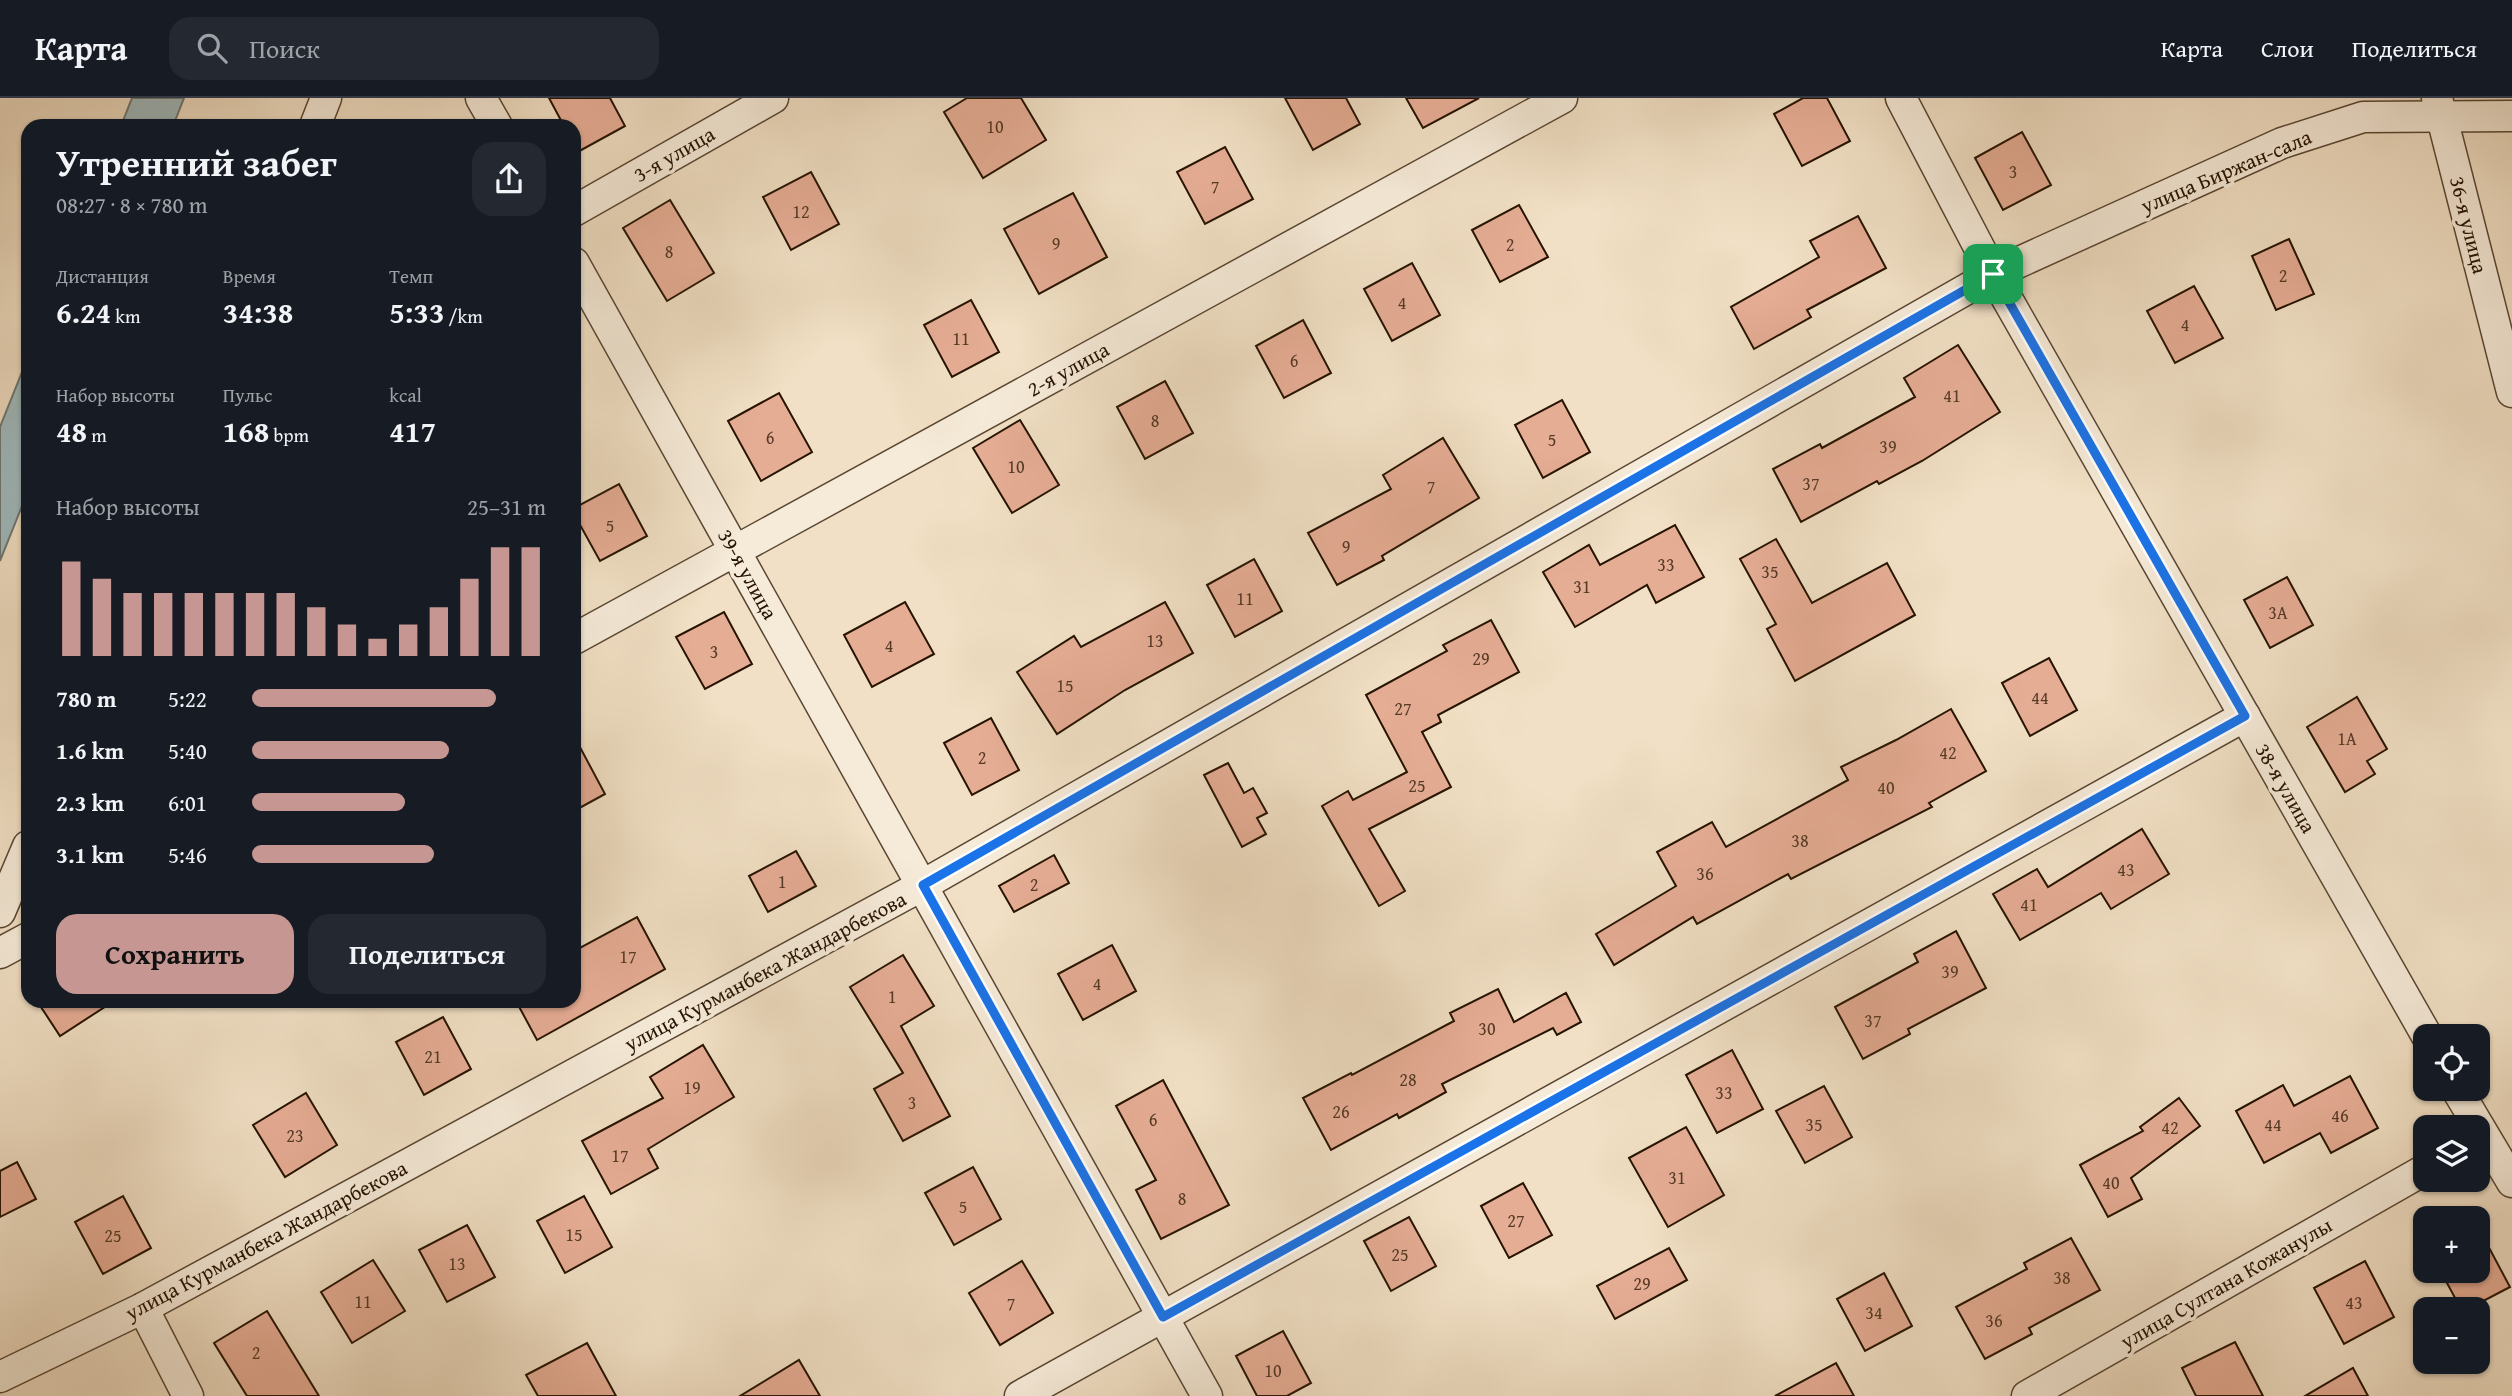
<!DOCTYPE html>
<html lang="ru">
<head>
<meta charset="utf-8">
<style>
	body { margin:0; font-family:"Gentium Book Plus",serif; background:#242831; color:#f1f3f6; height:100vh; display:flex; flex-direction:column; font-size:26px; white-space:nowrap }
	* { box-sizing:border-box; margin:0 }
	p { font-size:23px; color:#9ea1a6 }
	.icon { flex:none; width:38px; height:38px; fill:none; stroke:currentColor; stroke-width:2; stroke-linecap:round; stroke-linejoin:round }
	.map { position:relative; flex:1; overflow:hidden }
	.sheet { position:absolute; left:21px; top:21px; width:560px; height:889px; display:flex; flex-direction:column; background:#171b24; border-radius:21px; box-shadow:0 2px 5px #0004 }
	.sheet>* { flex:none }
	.buttons { position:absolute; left:2413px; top:926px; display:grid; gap:14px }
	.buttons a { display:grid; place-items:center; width:77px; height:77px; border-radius:14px; background:#171b24; box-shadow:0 2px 5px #0004; font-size:35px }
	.pin { position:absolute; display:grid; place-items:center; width:60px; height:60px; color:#fff; margin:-30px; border-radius:14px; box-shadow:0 4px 10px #0006 }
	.round { display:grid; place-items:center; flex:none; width:74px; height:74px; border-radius:21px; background:#242831 }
	.headline { display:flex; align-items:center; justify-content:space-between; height:119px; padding:0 35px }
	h1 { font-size:38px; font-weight:700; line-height:52px }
	.metrics { display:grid; grid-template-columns:repeat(3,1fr); gap:10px; height:119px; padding:7px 35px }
	.metrics div { display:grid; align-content:center }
	.metrics b { font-size:30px; font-weight:700 }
	.metrics small { font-size:19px; font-weight:400 }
	.metrics p { font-size:19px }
	.chart { height:196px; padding:14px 35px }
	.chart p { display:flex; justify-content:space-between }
	.chart svg { width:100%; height:126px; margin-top:7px; stroke:#c59692; stroke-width:6 }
	.cta { display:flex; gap:14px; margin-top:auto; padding:14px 35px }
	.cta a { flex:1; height:80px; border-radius:21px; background:#c59692; color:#111; font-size:28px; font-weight:700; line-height:80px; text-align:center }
	.cta a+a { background:#242831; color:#f1f3f6 }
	ul { padding:0 35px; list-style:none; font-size:23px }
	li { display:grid; grid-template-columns:112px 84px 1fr; align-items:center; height:52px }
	li i { height:18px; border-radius:9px; background:#c59692 }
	header { display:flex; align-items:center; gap:42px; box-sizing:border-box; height:98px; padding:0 35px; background:#171b24; border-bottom:2px solid #363941 }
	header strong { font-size:33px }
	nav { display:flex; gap:38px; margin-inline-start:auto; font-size:24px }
	.search { width:490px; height:63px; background:#242831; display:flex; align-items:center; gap:18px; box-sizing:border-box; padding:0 24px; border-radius:21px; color:#9ea1a6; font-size:26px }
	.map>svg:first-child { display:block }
	.water { fill:#9fbabf; stroke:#6f7773; stroke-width:2 }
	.building { fill:#e6ad95; stroke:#261301; stroke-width:2 }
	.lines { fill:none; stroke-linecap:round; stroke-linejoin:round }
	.street-casing { stroke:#594632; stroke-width:33 }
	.street { stroke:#f6ebd9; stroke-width:30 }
	.route-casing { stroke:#fff; stroke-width:14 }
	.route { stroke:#1a73e8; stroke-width:9 }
	.labels { text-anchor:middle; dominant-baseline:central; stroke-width:7; stroke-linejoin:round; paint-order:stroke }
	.number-label { font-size:18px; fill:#563a26 }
	.street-label { font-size:21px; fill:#261301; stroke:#f6ebd9 }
</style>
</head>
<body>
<header>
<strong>Карта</strong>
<div class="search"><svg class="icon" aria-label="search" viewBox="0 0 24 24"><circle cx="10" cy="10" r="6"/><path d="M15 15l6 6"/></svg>Поиск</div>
<nav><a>Карта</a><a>Слои</a><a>Поделиться</a></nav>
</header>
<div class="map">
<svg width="2512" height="1298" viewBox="0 0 2512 1298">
	<rect width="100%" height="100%" fill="#f1e0c5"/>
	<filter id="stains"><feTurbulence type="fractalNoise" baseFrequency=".00286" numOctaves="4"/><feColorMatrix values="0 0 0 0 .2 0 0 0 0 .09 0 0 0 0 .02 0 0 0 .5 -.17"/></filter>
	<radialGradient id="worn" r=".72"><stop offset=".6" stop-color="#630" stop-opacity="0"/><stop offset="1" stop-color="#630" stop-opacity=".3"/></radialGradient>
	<g class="water">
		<path d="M132,0H184L173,28H121Z"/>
		<path d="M28,259V393L0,463V329Z"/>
	</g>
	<g class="building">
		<path d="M549,0H610L625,28L574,56V28H564Z"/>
		<path d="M967,0H1021L1046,42L983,80L944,14Z"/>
		<path d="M1285,0H1346L1360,26L1313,52Z"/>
		<path d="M1406,0H1479L1423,30Z"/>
		<path d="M1803,0H1827L1850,43L1802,68L1774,16Z"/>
		<path d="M2022,34L2051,87L2003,112L1975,60Z"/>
		<path d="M1225,49L1253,101L1205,126L1177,74Z"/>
		<path d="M811,74L839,126L791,152L763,99Z"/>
		<path d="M1073,95L1107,159L1039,196L1004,131Z"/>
		<path d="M670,102L714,175L667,203L623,130Z"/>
		<path d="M1519,107L1548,159L1500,184L1472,132Z"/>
		<path d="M1858,118L1886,170L1807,212L1811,219L1754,251L1731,209L1819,159L1810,143Z"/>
		<path d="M2289,141L2314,196L2276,212L2252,158Z"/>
		<path d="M1412,165L1440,217L1392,243L1364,191Z"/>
		<path d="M2194,188L2223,240L2175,265L2147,213Z"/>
		<path d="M971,202L999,254L952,279L924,227Z"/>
		<path d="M1303,222L1331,275L1284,300L1256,248Z"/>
		<path d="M1958,247L2000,314L1922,363L1879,386L1877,383L1801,424L1773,371L1820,346L1822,350L1915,299L1904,280Z"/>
		<path d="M1165,283L1193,335L1145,361L1117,309Z"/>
		<path d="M779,295L812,354L761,383L728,323Z"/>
		<path d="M1562,302L1590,354L1543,380L1515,327Z"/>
		<path d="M1020,322L1059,387L1012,415L973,350Z"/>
		<path d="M1443,340L1479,400L1382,458L1384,462L1337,487L1308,435L1391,391L1383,377Z"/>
		<path d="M619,386L647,438L600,463L574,416V410Z"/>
		<path d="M1675,427L1704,479L1656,505L1647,487L1575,529L1543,474L1589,447L1600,467Z"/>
		<path d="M1776,441L1812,505L1887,465L1915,517L1795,583L1767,531L1776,526L1740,461Z"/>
		<path d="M1254,461L1282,513L1235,539L1207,487Z"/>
		<path d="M2287,479L2313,527L2270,550L2244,502Z"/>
		<path d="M905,504L934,556L872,589L844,537Z"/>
		<path d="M1165,504L1193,555L1125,592L1057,636L1017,574L1074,538L1081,549Z"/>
		<path d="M724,514L752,566L705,591L676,539Z"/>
		<path d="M1491,522L1519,574L1438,617L1441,624L1422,634L1451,689L1369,731L1405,793L1379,808L1322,708L1348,693L1353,702L1407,674L1366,597L1447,553L1443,547Z"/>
		<path d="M2049,560L2077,612L2030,638L2002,585Z"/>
		<path d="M2357,599L2387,651L2367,663L2375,676L2345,694L2307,629Z"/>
		<path d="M1951,611L1986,673L1929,705L1932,709L1791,781L1788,776L1697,826L1693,819L1614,867L1596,836L1676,788L1657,754L1712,724L1726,749L1848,682L1841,669L1896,642Z"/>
		<path d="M991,620L1019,672L972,697L944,645Z"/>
		<path d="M574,638L605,696L574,713Z"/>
		<path d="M1228,665L1244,695L1253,690L1267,715L1257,720L1266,736L1242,749L1204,677Z"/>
		<path d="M2142,731L2169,776L2111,811L2101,795L2020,842L1993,796L2037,771L2048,789Z"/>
		<path d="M796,753L816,788L768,814L749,778Z"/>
		<path d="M1054,757L1069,785L1014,814L999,788Z"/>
		<path d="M637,819L665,871L537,942L516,903H574V853Z"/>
		<path d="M1956,833L1986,890L1908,931L1910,936L1863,961L1835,909L1918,864L1914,856Z"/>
		<path d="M1112,847L1136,893L1083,922L1058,876Z"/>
		<path d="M903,857L934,908L901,928L950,1018L903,1043L874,991L903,975L850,889Z"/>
		<path d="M1498,891L1514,924L1566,895L1581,924L1557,937L1553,930L1442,986L1446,994L1399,1020L1397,1016L1331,1052L1303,1000L1351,975L1352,977L1454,923L1450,915Z"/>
		<path d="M37,903H114L60,938Z"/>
		<path d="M443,919L471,971L424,997L396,944Z"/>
		<path d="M703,947L734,999L648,1051L658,1070L611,1096L582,1043L663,1000L650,979Z"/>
		<path d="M1732,952L1763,1011L1717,1035L1686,977Z"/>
		<path d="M2350,978L2378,1030L2331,1055L2320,1035L2264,1065L2236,1013L2283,987L2294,1008Z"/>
		<path d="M1163,982L1229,1107L1161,1141L1136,1092L1156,1082L1116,1008Z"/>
		<path d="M1824,988L1852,1039L1805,1065L1776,1013Z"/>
		<path d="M306,995L337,1047L285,1079L253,1027Z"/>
		<path d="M2179,1000L2200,1028L2131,1080L2142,1101L2108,1119L2080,1067L2143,1033L2140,1029Z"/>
		<path d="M1686,1029L1724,1097L1668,1129L1629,1060Z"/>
		<path d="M17,1064L36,1101L0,1119V1073Z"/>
		<path d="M973,1069L1001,1121L954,1147L925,1095Z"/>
		<path d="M1523,1085L1552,1137L1509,1160L1481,1108Z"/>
		<path d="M123,1098L151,1150L103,1176L75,1124Z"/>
		<path d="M584,1098L612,1149L565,1175L537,1123Z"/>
		<path d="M1409,1119L1436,1168L1391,1193L1364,1143Z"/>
		<path d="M467,1127L495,1179L447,1204L419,1152Z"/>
		<path d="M2478,1129L2510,1189L2468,1211H2461L2440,1172H2478Z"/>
		<path d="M2071,1140L2100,1192L2029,1230L2032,1236L1985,1261L1956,1209L2027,1171L2024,1165Z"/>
		<path d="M1669,1150L1687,1182L1615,1221L1597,1188Z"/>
		<path d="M373,1162L405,1213L352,1245L321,1194Z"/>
		<path d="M1022,1163L1053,1215L1000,1247L969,1195Z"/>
		<path d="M2365,1163L2394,1219L2344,1246L2314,1190Z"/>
		<path d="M1884,1175L1912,1228L1865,1253L1837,1201Z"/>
		<path d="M267,1213L319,1298H247L214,1245Z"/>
		<path d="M1283,1233L1311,1285L1287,1298H1257L1236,1258Z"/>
		<path d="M2235,1244L2263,1298H2196L2182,1270Z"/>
		<path d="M587,1245L616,1298H538L526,1277Z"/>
		<path d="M799,1262L820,1298H740Z"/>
		<path d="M1836,1265L1854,1298H1775Z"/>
		<path d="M2353,1270L2368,1298H2305Z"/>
	</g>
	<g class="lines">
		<defs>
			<g id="street">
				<path d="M481,0L497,28"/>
				<path d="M1901,0L1993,176L2427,938"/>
				<path d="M2437,0L2512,294"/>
				<path d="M315,28L326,0"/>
				<path d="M574,113L773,0"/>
				<path d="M574,165L1207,1298"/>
				<path d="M574,541L1562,0"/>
				<path d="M0,814L28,748"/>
				<path d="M0,855L28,840"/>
				<path d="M2456,990L2512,1084"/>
				<path d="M143,1210L188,1298"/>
				<path d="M0,1279L143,1210L923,787L1993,176L2282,45L2363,19L2512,18"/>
				<path d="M1020,1298L2245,618"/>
				<path d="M2027,1298L2426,1071"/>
			</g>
		</defs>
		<use href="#street" class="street-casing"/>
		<use href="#street" class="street"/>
	</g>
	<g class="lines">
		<defs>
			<path id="route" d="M1993,176L2245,618L1163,1219L923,787Z"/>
		</defs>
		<use href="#route" class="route-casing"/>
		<use href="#route" class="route"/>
	</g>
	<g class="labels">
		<g class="number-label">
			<text x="995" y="28">10</text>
			<text x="2013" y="73">3</text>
			<text x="1215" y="88">7</text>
			<text x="801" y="113">12</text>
			<text x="1056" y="145">9</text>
			<text x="1510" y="146">2</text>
			<text x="669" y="153">8</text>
			<text x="2283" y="177">2</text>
			<text x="1402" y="204">4</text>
			<text x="2185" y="226">4</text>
			<text x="961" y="240">11</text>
			<text x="1294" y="262">6</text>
			<text x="1952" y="297">41</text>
			<text x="1155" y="322">8</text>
			<text x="770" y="339">6</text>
			<text x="1552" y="341">5</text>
			<text x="1888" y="348">39</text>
			<text x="1016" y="368">10</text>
			<text x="1811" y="385">37</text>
			<text x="1431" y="388">7</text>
			<text x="610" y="427">5</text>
			<text x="1346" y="448">9</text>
			<text x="1666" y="466">33</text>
			<text x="1770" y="473">35</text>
			<text x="1582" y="488">31</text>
			<text x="1245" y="500">11</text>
			<text x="2278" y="514">3А</text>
			<text x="1155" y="542">13</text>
			<text x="889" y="547">4</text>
			<text x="714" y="553">3</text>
			<text x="1481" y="560">29</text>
			<text x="1065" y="587">15</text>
			<text x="2040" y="599">44</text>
			<text x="1403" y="610">27</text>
			<text x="2347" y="640">1А</text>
			<text x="1948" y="654">42</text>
			<text x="982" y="659">2</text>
			<text x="1417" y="687">25</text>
			<text x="1886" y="689">40</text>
			<text x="1800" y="742">38</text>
			<text x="2126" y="771">43</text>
			<text x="1705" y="775">36</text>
			<text x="782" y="783">1</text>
			<text x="1034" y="786">2</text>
			<text x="2029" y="806">41</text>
			<text x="628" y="858">17</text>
			<text x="1950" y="873">39</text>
			<text x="1097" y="885">4</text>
			<text x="892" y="898">1</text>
			<text x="1873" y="922">37</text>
			<text x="1487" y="930">30</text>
			<text x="433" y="958">21</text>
			<text x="1408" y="981">28</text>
			<text x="692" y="989">19</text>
			<text x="1724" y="994">33</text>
			<text x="912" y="1004">3</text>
			<text x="1341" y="1013">26</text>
			<text x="2340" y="1017">46</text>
			<text x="1153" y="1021">6</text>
			<text x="1814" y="1026">35</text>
			<text x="2273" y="1026">44</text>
			<text x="2170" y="1029">42</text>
			<text x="295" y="1037">23</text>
			<text x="620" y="1057">17</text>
			<text x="1677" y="1079">31</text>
			<text x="2111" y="1084">40</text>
			<text x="1182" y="1100">8</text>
			<text x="963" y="1108">5</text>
			<text x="1516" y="1122">27</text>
			<text x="574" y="1136">15</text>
			<text x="113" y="1137">25</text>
			<text x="1400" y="1156">25</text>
			<text x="457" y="1165">13</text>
			<text x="2062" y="1179">38</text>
			<text x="1642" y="1185">29</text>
			<text x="363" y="1203">11</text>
			<text x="2354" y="1204">43</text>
			<text x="1011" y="1205">7</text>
			<text x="1874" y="1214">34</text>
			<text x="1994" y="1222">36</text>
			<text x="256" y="1254">2</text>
			<text x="1273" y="1272">10</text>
		</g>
		<g class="street-label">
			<text transform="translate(674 56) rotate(-30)">3-я улица</text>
			<text transform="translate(2226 73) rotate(-23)">улица Биржан-сала</text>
			<text transform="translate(2469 127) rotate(76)">36-я улица</text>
			<text transform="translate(1068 271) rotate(-29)">2-я улица</text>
			<text transform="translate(748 476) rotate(61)">39-я улица</text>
			<text transform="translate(2286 690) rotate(60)">38-я улица</text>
			<text transform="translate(765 873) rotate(-28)">улица Курманбека Жандарбекова</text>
			<text transform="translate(266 1142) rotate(-28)">улица Курманбека Жандарбекова</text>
			<text transform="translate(2226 1185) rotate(-30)">улица Султана Кожанулы</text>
		</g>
	</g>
	<rect width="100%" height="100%" filter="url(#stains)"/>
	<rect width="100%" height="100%" fill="url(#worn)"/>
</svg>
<div class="buttons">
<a><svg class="icon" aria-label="locate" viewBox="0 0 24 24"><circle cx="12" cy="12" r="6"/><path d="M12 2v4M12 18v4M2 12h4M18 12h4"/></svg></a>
<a><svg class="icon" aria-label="layers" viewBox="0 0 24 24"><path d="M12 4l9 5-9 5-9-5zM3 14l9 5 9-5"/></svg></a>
<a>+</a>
<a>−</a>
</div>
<div class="pin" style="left:1993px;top:176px;background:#1e9e55"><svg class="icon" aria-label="arrive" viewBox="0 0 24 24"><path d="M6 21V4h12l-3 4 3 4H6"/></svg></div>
<section class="sheet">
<div class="headline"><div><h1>Утренний забег</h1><p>08:27 · 8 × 780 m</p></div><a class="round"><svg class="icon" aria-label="share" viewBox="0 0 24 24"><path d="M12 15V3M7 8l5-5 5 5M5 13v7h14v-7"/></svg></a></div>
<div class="metrics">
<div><p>Дистанция</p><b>6.24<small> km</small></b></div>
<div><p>Время</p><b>34:38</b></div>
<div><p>Темп</p><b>5:33<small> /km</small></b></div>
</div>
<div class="metrics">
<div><p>Набор высоты</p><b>48<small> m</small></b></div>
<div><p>Пульс</p><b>168<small> bpm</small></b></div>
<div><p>kcal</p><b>417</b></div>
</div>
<div class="chart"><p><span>Набор высоты</span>25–31 m</p>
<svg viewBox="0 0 160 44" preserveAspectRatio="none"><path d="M5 44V11M15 44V17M25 44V22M35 44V22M45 44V22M55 44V22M65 44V22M75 44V22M85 44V27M95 44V33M105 44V38M115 44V33M125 44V27M135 44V17M145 44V6M155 44V6"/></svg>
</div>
<ul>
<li><b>780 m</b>5:22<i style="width:83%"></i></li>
<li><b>1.6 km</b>5:40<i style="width:67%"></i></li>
<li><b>2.3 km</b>6:01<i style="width:52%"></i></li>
<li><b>3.1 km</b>5:46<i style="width:62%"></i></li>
</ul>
<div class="cta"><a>Сохранить</a><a>Поделиться</a></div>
</section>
</div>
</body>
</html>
